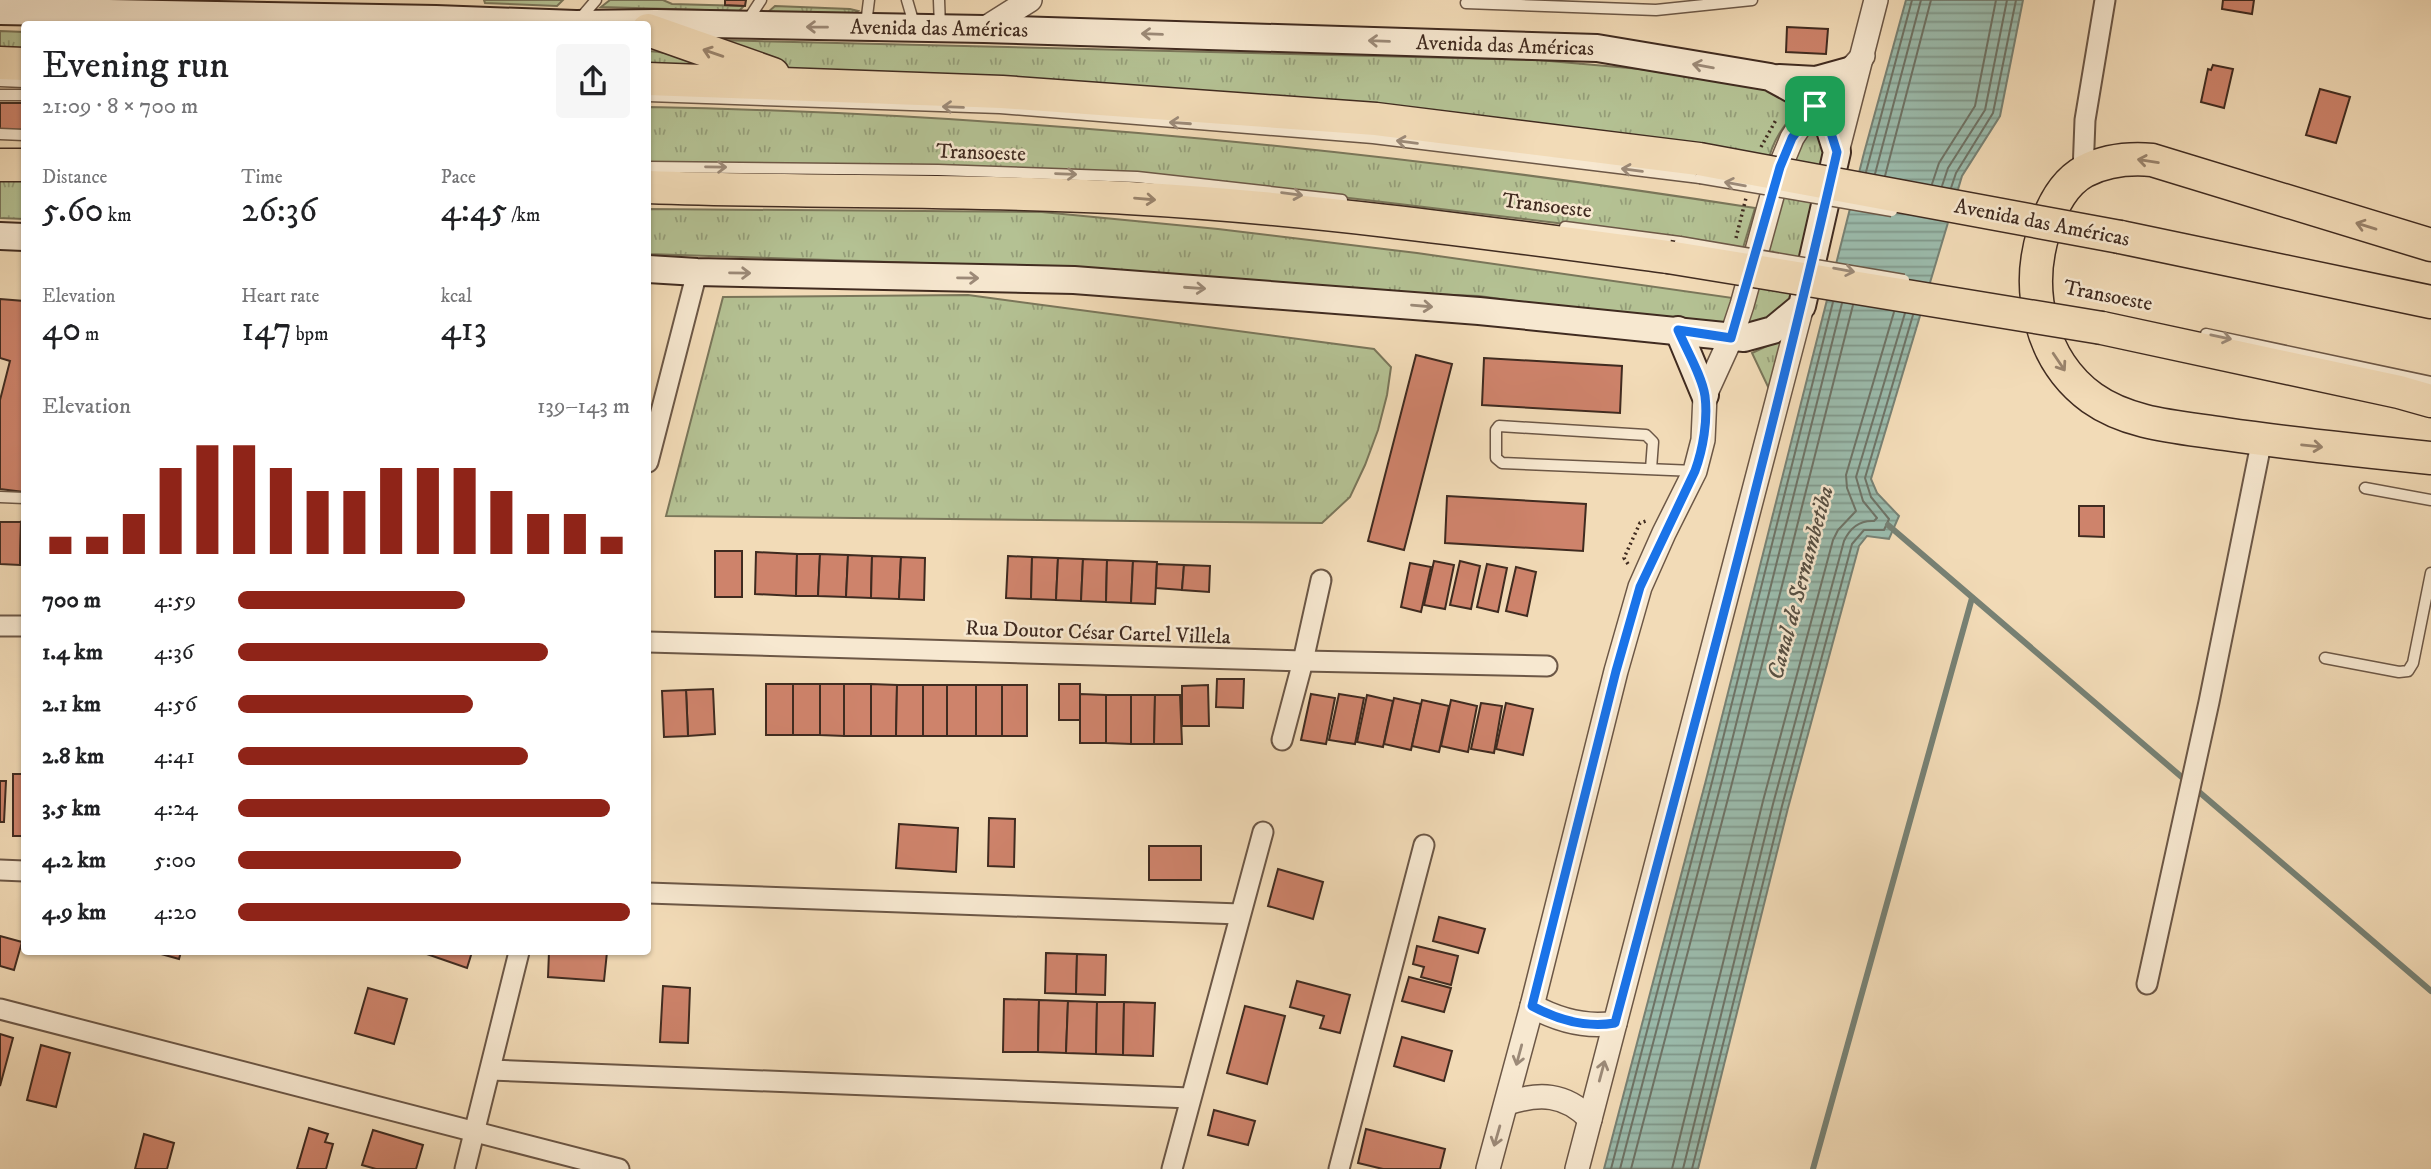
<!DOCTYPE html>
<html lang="en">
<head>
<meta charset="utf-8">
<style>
	body { margin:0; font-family:"IM FELL DW Pica",serif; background:#f6f6f6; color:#202124; height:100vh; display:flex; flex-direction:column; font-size:26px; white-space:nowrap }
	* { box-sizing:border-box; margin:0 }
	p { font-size:23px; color:#757577 }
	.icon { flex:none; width:38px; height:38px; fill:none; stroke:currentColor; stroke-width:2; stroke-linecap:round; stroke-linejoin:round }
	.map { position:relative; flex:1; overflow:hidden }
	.panel { position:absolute; left:21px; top:21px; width:630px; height:934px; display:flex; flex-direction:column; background:#fff; border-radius:7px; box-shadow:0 2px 5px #0004 }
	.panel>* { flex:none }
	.pin { position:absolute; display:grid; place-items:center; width:60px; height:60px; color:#fff; margin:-30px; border-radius:14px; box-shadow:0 4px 10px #0006 }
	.round { display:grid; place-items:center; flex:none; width:74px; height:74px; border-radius:7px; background:#f6f6f6 }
	.summary { display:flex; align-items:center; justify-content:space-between; height:119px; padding:0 21px }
	h1 { font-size:38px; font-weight:600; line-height:52px }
	.stats { display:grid; grid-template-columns:repeat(3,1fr); gap:10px; height:119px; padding:7px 21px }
	.stats div { display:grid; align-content:center }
	.stats b { font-size:35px; font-weight:600 }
	.stats small { font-size:19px; font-weight:400 }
	.stats p { font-size:19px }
	.chart { height:196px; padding:14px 21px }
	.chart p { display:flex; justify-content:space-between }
	.chart svg { width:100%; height:126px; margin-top:7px; stroke:#8f2418; stroke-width:6 }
	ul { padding:0 21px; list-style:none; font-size:23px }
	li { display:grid; grid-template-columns:112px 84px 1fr; align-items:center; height:52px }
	li i { height:18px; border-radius:9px; background:#8f2418 }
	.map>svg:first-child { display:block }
	.grass { fill:url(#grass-tufts); stroke:#7a765a; stroke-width:2 }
	.water { fill:url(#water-rules); stroke:#778174; stroke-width:2 }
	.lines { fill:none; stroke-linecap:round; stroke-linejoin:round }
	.shore { stroke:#6e7366; stroke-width:2 }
	.stream { stroke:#778174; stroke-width:6 }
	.building { fill:#ce836b; stroke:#402b20; stroke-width:2 }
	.service-casing { stroke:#6c5746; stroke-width:13 }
	.minor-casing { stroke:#6c5746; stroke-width:23 }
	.tertiary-casing { stroke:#6c5746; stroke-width:26 }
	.secondary-casing { stroke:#402b20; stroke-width:30 }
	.trunk-casing { stroke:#402b20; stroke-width:35 }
	.path { stroke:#402b20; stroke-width:3.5; stroke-dasharray:2 3.5; stroke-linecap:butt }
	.service { stroke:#f7e8d0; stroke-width:10 }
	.minor { stroke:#f7e8d0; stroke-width:19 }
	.tertiary { stroke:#f7e8d0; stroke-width:23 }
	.secondary { stroke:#f7e8d0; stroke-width:26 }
	.trunk { stroke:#f2dbb7; stroke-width:32 }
	.service-bridge-casing { stroke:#6c5746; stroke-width:13; stroke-linecap:butt }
	.trunk-bridge-casing { stroke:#402b20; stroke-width:35; stroke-linecap:butt }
	.service-bridge { stroke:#f7e8d0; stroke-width:10 }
	.trunk-bridge { stroke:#f2dbb7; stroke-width:32 }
	.oneway { stroke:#9c8a78 }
	.oneway2 { stroke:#99836c }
	.route-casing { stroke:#fff; stroke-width:14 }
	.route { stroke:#1a73e8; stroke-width:9 }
	.labels { text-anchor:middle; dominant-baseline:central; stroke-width:5; stroke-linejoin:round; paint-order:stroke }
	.street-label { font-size:21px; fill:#402b20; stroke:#f7e8d0 }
	.water-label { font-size:23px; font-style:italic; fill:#574f43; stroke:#f7e8d0 }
</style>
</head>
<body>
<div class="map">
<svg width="2431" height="1169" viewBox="0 0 2431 1169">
	<defs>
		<pattern id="grass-tufts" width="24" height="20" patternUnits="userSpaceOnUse" patternTransform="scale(1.75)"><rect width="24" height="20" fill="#b4c193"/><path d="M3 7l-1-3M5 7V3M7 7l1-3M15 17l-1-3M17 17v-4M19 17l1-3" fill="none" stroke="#949d78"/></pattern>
		<pattern id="water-rules" width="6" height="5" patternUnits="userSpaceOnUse" patternTransform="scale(1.75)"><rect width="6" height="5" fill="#9bbbac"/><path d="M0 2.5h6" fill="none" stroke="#80988c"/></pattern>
	</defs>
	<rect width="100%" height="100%" fill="#f2dbb7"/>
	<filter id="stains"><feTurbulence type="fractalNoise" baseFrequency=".00286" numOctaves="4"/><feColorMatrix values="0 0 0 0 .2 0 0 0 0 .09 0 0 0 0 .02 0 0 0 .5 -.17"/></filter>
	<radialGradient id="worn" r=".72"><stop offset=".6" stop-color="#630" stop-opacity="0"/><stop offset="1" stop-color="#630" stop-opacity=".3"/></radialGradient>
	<g class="grass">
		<path d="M484,0H563L557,6L485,3Z"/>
		<path d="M610,0H663L672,4L744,6L739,11L601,7Z"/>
		<path d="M775,6L850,9L858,11L852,15L768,12Z"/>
		<path d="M0,31L24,32V58H0Z"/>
		<path d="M715,40L1538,60L1640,69L1768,88L1801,106C1784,125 1772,140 1767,166L783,71Z"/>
		<path d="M648,51C677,52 708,66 735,77L648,75Z"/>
		<path d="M648,107C1018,114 1389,151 1755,208L1743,248L1681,238L1142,173L648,163Z"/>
		<path d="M1814,120L1824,147L1811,225L1789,299L1779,316L1748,331L1750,301L1786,167Z"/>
		<path d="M0,180L24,181V219L0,218Z"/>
		<path d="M648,209L1042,212L1218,229L1417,253L1733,298L1729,332L1647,319L1479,296L1372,292L1042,267L648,254Z"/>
		<path d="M968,295L1374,349L1391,367L1387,395L1378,430L1365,465L1350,497L1322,523L666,516L723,297Z"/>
		<path d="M1784,338L1771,393L1752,353Z"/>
	</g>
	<path class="water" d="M1906,0H2023L2000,116L1962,176L1871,479L1877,493L1899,516L1889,539L1867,536L1859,546L1788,808L1698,1169H1604L1706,780L1864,153Z"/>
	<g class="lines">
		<g class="shore">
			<path d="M1866,172L1912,0"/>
			<path d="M1875,174L1921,0"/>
			<path d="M1885,176L1931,0"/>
			<path d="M1932,184L1939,163L1975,106L1996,0"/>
			<path d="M1942,186L1948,168L1985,110L2007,0"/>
			<path d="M1951,188L1956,173L1993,113L2016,0"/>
			<path d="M1611,1169L1712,782L1833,302"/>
			<path d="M1620,1169L1721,784L1842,303"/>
			<path d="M1631,1169L1731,787L1853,305"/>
			<path d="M1672,1169L1763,801L1833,540L1838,530L1856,511L1847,488L1846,475L1894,312"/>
			<path d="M1683,1169L1773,804L1844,541C1850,528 1859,520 1874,521L1877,518L1863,501L1856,477L1905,313"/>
			<path d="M1692,1169L1782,806L1852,544L1864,530H1884L1889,519L1871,497L1865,478L1913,315"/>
		</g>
		<g class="stream">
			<path d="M1888,525L2431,991"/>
			<path d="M1813,1169L1972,598"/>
		</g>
	</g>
	<g class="building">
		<path d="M725,0H746L745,6L725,5Z"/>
		<path d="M2223,0H2254L2252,14L2222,9Z"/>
		<path d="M1787,27L1828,29L1826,54L1786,52Z"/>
		<path d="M2213,65L2233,69L2224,108L2201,102L2208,69L2211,70Z"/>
		<path d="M2320,89L2350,97L2336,143L2306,135Z"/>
		<path d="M0,103H24V134L0,133Z"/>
		<path d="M0,299L24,301V492L0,489V400L10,361L0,358Z"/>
		<path d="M1416,355L1452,364L1404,550L1368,541Z"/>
		<path d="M1484,358L1622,366L1620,413L1482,405Z"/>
		<path d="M1447,496L1586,504L1583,551L1445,543Z"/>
		<path d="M2079,506H2104V537L2079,536Z"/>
		<path d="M0,522H21L20,565L0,564Z"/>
		<path d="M21,522L24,523V565H20Z"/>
		<rect x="715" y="551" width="27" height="46"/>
		<path d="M756,552L797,554L796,596L755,594Z"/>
		<path d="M797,554H820L818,596H796Z"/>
		<path d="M820,554L848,555L846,597L818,596Z"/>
		<path d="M848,555L872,556L871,598L846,597Z"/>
		<path d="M872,556L901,557L899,599L871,598Z"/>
		<path d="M1008,556L1032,557L1031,599L1006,598Z"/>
		<path d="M901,557L925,558L924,600L899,599Z"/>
		<path d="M1032,557L1058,558L1056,600L1031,599Z"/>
		<path d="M1058,558L1083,559L1081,601L1056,600Z"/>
		<path d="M1083,559L1107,560L1106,602L1081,601Z"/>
		<path d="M1107,560L1133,561L1131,603L1106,602Z"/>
		<path d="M1133,561L1157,562L1155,604L1131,603Z"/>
		<path d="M1434,561L1454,565L1445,609L1424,605Z"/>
		<path d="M1460,561L1480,566L1471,609L1450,605Z"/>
		<path d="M1410,563L1431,567L1421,612L1401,607Z"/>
		<path d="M1157,564L1184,565L1182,590L1156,588Z"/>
		<path d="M1487,564L1507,568L1498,612L1477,607Z"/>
		<path d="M1184,565L1210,566L1209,592L1182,590Z"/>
		<path d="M1516,567L1536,572L1527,616L1506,611Z"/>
		<path d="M1217,679H1244L1243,708L1216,707Z"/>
		<rect x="766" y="684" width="27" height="51"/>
		<rect x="793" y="684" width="27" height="51"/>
		<path d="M820,684H844V736L820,735Z"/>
		<rect x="844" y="684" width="27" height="52"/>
		<path d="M871,684L897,685L896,736H871Z"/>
		<rect x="1059" y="684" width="21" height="36"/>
		<path d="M897,685H923V736H896Z"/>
		<rect x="923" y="685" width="24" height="51"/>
		<rect x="947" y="685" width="29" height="51"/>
		<rect x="976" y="685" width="26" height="51"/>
		<rect x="1002" y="685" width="25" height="51"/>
		<path d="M1208,685L1209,726H1182V686Z"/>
		<path d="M713,689L715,734L688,736L686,690Z"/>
		<path d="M686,690L688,736L664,737L662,691Z"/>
		<path d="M1080,694L1106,695V743H1080Z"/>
		<path d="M1311,694L1335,698L1326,744L1301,740Z"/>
		<path d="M1339,694L1364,698L1355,744L1329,740Z"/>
		<path d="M1106,695H1131V744L1106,743Z"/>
		<path d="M1131,695H1155L1154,744H1131Z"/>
		<path d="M1155,695H1180L1182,744H1154Z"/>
		<path d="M1367,695L1393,701L1383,747L1357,742Z"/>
		<path d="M1394,698L1421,704L1411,750L1384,744Z"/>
		<path d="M1422,700L1449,706L1439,752L1412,746Z"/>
		<path d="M1451,700L1477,706L1468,752L1441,746Z"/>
		<path d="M1481,703L1502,706L1494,753L1471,749Z"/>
		<path d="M1506,703L1533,709L1523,755L1496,749Z"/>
		<rect x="13" y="774" width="11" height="62"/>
		<path d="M0,781H6L4,822H0Z"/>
		<path d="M989,818L1015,819L1014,867L988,866Z"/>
		<path d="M899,824L958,828L956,872L896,868Z"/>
		<rect x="1149" y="846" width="52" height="34"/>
		<path d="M1278,869L1323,882L1313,919L1268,906Z"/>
		<path d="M1439,917L1485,929L1478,953L1433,941Z"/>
		<path d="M0,936L22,942L14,970L0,966Z"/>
		<path d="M1417,946L1458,956L1451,985L1421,977L1424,967L1413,964Z"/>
		<path d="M154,952H181L179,959Z"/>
		<path d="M421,952H472L467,968Z"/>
		<path d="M549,952H607L604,981L548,977Z"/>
		<path d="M1046,953L1077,954L1076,994L1045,993Z"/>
		<path d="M1077,954L1106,955L1105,995L1076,994Z"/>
		<path d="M1409,977L1451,988L1444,1012L1402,1001Z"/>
		<path d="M1297,981L1350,995L1340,1033L1320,1028L1324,1016L1290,1007Z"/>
		<path d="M663,986L690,988L688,1043L660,1042Z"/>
		<path d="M368,988L407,999L394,1044L355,1033Z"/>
		<path d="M1004,999L1039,1000L1038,1052H1003Z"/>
		<path d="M1039,1000L1068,1001L1066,1053L1038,1052Z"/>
		<path d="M1068,1001L1097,1002L1096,1054L1066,1053Z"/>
		<path d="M1097,1002H1124L1123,1055L1096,1054Z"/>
		<path d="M1124,1002L1155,1003L1153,1056L1123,1055Z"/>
		<path d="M1245,1006L1285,1016L1267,1084L1227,1073Z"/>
		<path d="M0,1034L13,1038L0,1086Z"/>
		<path d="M1402,1037L1452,1051L1444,1081L1394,1066Z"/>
		<path d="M41,1045L70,1053L56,1107L27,1100Z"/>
		<path d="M1214,1110L1255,1121L1248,1145L1208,1135Z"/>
		<path d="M309,1128L328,1134L325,1142L333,1144L326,1169H297Z"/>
		<path d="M1366,1129L1445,1149L1440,1169H1383L1358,1163Z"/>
		<path d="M373,1130L423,1145L416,1169H376L362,1165Z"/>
		<path d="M144,1134L174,1143L167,1169H135Z"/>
	</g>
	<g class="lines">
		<defs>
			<g id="service">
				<path d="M907,0L914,24"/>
				<path d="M939,0L940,27"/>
				<path d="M1466,3L1656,10L1752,0"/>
				<path d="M578,21L596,0"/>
				<path d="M746,23L761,0"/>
				<path d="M866,24L869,0"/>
				<path d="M0,81L24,82"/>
				<path d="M0,95H24"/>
				<path d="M648,96L1000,108L1373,138L1700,178"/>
				<path d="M0,134L24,135"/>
				<path d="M648,167L938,170L1137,177L1342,200"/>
				<path d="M1565,227L1680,242"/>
				<path d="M2206,334L2431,382"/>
				<path d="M1651,469L1653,442L1646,435L1499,426L1496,430V458L1502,463L1695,471"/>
				<path d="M2365,488L2431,500"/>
				<path d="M0,497L24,498"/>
				<path d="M2325,658L2399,672L2408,671L2413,663L2431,573"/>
			</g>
			<g id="minor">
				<path d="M2083,172L2085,120L2105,0"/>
				<path d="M648,462L697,272"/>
				<path d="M0,626H24"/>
				<path d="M648,642L1303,661L1547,666"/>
				<path d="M1282,740L1303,661L1321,580"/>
				<path d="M0,870L24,871"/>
				<path d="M648,893L1240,914"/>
				<path d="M2147,984L2209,702L2262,439"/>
				<path d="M0,1009L619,1169"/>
				<path d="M491,1070L1190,1098"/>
				<path d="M465,1169L519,952"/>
				<path d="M1172,1169L1263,832"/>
				<path d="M1339,1169L1424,845"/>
			</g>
			<g id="tertiary">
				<path d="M984,29L1030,0"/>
				<path d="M1837,152L1876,0"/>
				<path d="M1532,1006C1558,1020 1586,1028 1615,1023"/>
				<path d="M1507,1103C1539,1093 1565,1093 1590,1119"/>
				<path d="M1488,1169L1532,1006L1616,671L1640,587L1664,533L1695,471L1703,440L1705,395L1731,338L1742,305L1780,167L1792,138L1805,118L1863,56"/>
				<path d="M1577,1169L1802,306"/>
			</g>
			<g id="secondary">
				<path d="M0,11L436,19L576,24L656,23L984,29L1597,48L1770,77L1799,93L1815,106L1830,130L1837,152L1802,306L1773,330L1744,338L1479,311L1074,280L697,272L648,269"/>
				<path d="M1779,78L1816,80L1852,70"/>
				<path d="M0,236L24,237"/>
				<path d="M1678,330L1705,395"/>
			</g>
			<g id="trunk">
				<path d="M648,30L773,74"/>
				<path d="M0,63L24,64"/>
				<path d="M648,79L1002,92L1376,119L1699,159"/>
				<path d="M0,165H24"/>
				<path d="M648,187C808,193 968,189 1128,198C1308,208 1489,233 1668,257"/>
				<path d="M2120,237L2431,302"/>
				<path d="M2431,245L2152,160C2129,158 2107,160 2085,171C2063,183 2051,208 2044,231C2025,290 2040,360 2092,398C2130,425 2180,427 2225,434C2293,444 2362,451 2431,458"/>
				<path d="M2102,328L2399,392L2431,401"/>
			</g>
		</defs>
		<use href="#service" class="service-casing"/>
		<use href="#minor" class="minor-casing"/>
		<use href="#tertiary" class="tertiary-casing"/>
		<use href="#secondary" class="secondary-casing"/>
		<use href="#trunk" class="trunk-casing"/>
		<g class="path">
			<path d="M1761,147L1776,120"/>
			<path d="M1736,238L1746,198"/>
			<path d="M1628,564L1624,558L1640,523L1646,521"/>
		</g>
		<use href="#service" class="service"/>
		<use href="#minor" class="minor"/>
		<use href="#tertiary" class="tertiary"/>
		<use href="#secondary" class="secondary"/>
		<use href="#trunk" class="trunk"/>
		<defs>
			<g id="service-bridge">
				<path d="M1700,178L1892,211"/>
				<path d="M1680,242L1904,280"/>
			</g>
			<g id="trunk-bridge">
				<path d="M1699,159L2120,237"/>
				<path d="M1668,257L2102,328"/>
			</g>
		</defs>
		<use href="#service-bridge" class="service-bridge-casing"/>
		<use href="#trunk-bridge" class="trunk-bridge-casing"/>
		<use href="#service-bridge" class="service-bridge"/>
		<use href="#trunk-bridge" class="trunk-bridge"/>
	</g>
	<defs><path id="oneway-shaft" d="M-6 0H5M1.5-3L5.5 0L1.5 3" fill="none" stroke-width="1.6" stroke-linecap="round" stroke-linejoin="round" transform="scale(1.75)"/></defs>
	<g class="oneway">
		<use href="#oneway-shaft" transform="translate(817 27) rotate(-179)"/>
		<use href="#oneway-shaft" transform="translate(1152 34) rotate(-178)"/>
		<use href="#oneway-shaft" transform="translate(1379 41) rotate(-178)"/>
		<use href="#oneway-shaft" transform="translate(1703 66) rotate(-170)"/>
		<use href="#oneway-shaft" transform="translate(953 107) rotate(-178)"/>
		<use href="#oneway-shaft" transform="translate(1180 123) rotate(-176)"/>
		<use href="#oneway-shaft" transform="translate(1407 142) rotate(-173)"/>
		<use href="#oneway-shaft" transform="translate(716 167) rotate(1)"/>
		<use href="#oneway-shaft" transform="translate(1632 170) rotate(-173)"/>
		<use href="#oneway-shaft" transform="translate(1066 174) rotate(2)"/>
		<use href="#oneway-shaft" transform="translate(1735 184) rotate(-170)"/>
		<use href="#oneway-shaft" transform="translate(1292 194) rotate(7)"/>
		<use href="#oneway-shaft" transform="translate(1844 270) rotate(10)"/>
		<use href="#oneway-shaft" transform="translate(740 273) rotate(1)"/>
		<use href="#oneway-shaft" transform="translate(968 278) rotate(1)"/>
		<use href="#oneway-shaft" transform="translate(1195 288) rotate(4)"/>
		<use href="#oneway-shaft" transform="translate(1422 306) rotate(5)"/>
		<use href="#oneway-shaft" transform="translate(2221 337) rotate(12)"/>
		<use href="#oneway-shaft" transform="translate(1519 1055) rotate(105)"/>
		<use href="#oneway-shaft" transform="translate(1602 1071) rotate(-75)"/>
		<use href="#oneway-shaft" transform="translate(1497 1136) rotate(106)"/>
	</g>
	<g class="oneway2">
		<use href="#oneway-shaft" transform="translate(713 53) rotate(-161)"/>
		<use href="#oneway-shaft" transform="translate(2148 161) rotate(-171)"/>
		<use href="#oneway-shaft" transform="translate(1145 199) rotate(5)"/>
		<use href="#oneway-shaft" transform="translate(2366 226) rotate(-163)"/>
		<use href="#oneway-shaft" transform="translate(2059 362) rotate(56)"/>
		<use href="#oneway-shaft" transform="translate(2312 446) rotate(6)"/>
	</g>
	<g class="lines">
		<defs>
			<path id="route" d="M1815,106L1830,130L1837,152C1771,444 1692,734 1615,1023C1586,1028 1558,1020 1532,1006L1616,671L1640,587L1695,471C1703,449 1708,420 1705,396C1702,376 1686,349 1678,330L1731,338L1780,167L1792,138Z"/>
		</defs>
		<use href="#route" class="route-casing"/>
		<use href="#route" class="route"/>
	</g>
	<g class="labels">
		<g class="street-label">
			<text transform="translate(939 29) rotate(1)">Avenida das Américas</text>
			<text transform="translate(1505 46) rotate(2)">Avenida das Américas</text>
			<text transform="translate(981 153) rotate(2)">Transoeste</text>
			<text transform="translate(1547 206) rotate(7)">Transoeste</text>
			<text transform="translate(2042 223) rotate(11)">Avenida das Américas</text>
			<text transform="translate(2108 296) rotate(11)">Transoeste</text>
			<text transform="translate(1098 633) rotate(2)">Rua Doutor César Cartel Villela</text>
		</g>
		<g class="water-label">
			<text transform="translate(1801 583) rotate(-75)">Canal de Sernambetiba</text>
		</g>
	</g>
	<rect width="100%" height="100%" filter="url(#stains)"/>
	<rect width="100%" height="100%" fill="url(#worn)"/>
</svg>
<div class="pin" style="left:1815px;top:106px;background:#1e9e55"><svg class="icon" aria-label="arrive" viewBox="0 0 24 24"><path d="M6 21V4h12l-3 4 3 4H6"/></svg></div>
<section class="panel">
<div class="summary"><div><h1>Evening run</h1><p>21:09 · 8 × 700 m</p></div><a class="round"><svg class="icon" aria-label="share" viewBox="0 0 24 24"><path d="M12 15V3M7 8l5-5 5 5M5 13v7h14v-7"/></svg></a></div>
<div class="stats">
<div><p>Distance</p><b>5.60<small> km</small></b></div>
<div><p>Time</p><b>26:36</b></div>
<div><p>Pace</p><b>4:45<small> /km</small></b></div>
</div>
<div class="stats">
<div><p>Elevation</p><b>40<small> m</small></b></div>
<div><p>Heart rate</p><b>147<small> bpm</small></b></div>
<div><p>kcal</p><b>413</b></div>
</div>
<div class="chart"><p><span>Elevation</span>139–143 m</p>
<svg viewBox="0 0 160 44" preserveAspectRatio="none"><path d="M5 44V38M15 44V38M25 44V30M35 44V14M45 44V6M55 44V6M65 44V14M75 44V22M85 44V22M95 44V14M105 44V14M115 44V14M125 44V22M135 44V30M145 44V30M155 44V38"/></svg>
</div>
<ul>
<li><b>700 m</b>4:59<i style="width:58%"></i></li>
<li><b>1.4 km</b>4:36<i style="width:79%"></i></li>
<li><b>2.1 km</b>4:56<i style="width:60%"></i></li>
<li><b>2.8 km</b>4:41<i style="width:74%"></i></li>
<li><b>3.5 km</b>4:24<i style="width:95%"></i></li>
<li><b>4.2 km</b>5:00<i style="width:57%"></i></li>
<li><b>4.9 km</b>4:20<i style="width:100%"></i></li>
</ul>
</section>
</div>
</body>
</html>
